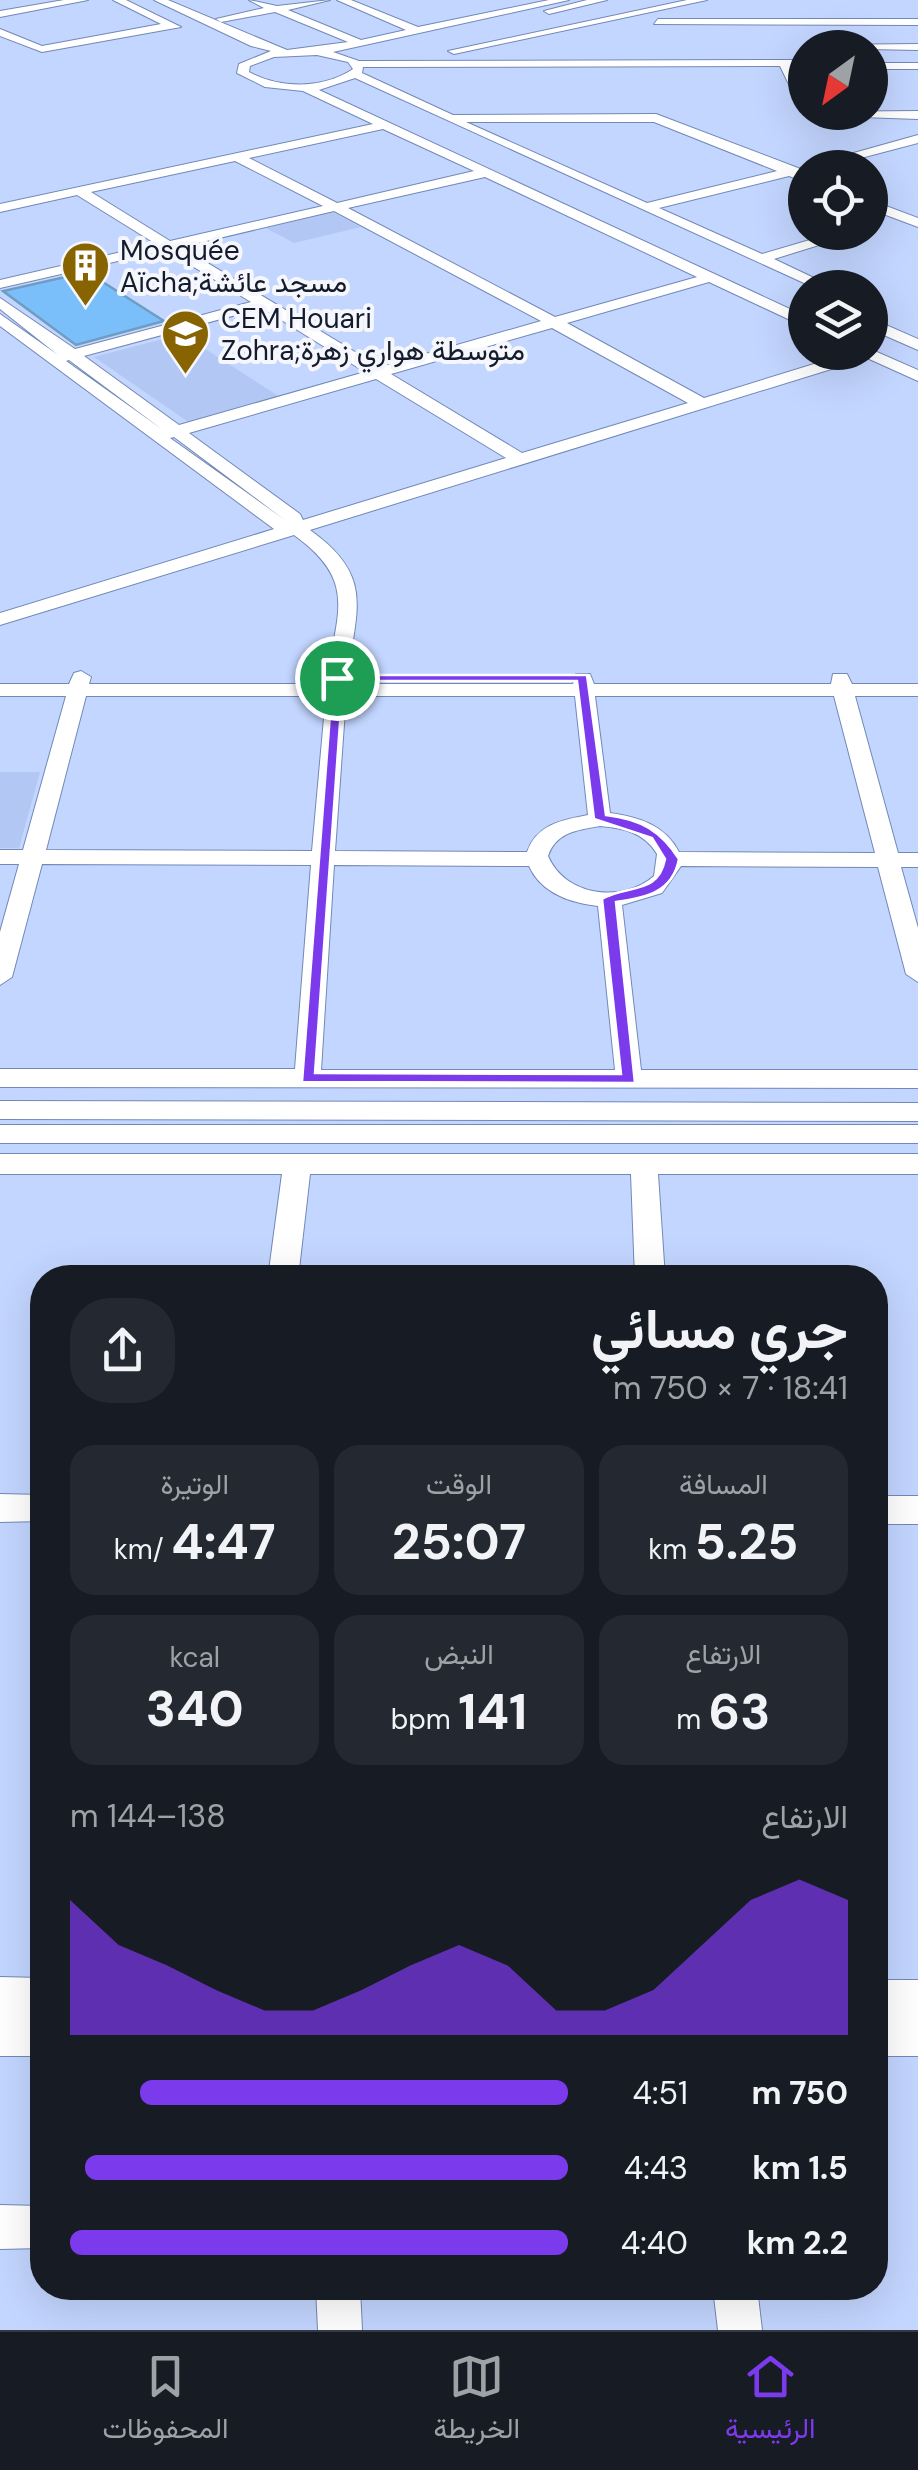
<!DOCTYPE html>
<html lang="ar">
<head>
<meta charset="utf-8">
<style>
	body { margin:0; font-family:"DM Sans",Vazirmatn,sans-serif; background:#242831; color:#f1f3f6; direction:rtl; height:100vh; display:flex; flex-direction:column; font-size:38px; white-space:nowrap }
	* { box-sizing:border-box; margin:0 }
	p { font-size:32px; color:#9ea1a6 }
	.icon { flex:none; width:55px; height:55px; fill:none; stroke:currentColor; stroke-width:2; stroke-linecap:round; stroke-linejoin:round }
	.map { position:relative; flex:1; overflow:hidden; direction:ltr }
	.panel { position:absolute; left:30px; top:1265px; width:858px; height:1035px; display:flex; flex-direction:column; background:#171b24; border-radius:40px; box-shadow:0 10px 40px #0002; direction:rtl }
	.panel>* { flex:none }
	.needle { width:65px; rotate:213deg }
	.fabs { position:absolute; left:788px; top:30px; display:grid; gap:20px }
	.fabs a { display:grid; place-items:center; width:100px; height:100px; border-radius:50%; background:#171b24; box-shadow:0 10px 40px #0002; font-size:50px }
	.pin { position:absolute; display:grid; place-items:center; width:85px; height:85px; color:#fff; margin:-42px; border:5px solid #fff; border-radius:50%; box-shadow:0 2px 10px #0007 }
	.round { display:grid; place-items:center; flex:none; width:105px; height:105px; border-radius:40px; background:#242831 }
	.summary { display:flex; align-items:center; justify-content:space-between; height:170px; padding:0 40px }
	h1 { font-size:55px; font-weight:700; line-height:75px }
	.figures { display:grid; grid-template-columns:repeat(3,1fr); gap:15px; height:170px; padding:10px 40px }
	.figures div { display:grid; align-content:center; border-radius:25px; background:#242831; text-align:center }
	.figures b { font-size:50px; font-weight:700 }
	.figures small { font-size:28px; font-weight:400 }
	.figures p { font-size:28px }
	.chart { height:280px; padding:20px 40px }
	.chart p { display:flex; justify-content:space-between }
	.chart svg { width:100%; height:180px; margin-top:10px; fill:#7c3aed; opacity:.7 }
	ul { padding:0 40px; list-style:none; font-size:32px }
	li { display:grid; grid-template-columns:160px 120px 1fr; align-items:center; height:75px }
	li i { height:25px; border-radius:12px; background:#7c3aed }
	.menu { display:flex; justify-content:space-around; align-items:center; height:140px; border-top:2px solid #363941; background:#171b24; font-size:28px; color:#9ea1a6 }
	.menu a { display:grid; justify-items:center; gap:5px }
	.menu .selected { color:#7c3aed }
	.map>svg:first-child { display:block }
	.built { fill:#b2c7f4 }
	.building { fill:#7abff9; stroke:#6f9cc2; stroke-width:2.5 }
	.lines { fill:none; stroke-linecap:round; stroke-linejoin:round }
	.minor-casing { stroke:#7288b6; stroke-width:2 }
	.minor { fill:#fff; fill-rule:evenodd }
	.route { fill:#7c3aed; stroke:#fff; stroke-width:2.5; fill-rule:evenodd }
	.labels { text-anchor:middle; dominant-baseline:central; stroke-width:8; stroke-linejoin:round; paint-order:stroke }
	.far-poi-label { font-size:28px; fill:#131b2d; stroke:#f5f7fc; text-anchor:start }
</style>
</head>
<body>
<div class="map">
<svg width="918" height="2330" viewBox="0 0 918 2330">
	<rect width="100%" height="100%" fill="#c3d6ff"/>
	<g class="built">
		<path d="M332,212L361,227L294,243L266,228Z"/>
		<path d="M182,334L280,397L190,423L94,357Z"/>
		<path d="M0,772H40L19,848H0Z"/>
	</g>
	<path class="building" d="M87,272L164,321L76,345L3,291Z"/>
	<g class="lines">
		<defs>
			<g id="minor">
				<path d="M64,0H88L0,17V11Z"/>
				<path d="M113,0H126L181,27L42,52L0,36V29L42,46L161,24Z"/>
				<path d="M154,0H168L287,50L348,42L275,12L221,22L216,19L264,8L249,0L277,6L330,0L288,10L361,40L406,30L337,0H351L418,27L549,0H569L333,52L359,61L805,60V66H791L805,96V112L918,111V119L804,115L780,66L363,67L362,73L453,115L656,114L798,168L805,173V182L789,176L659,208L762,254L837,232H861L774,259L835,288H815L355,78L319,90L805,316V327L709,282L567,323L704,398L853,352H870V349L918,370V381L867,358L310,530C379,579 353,614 347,684H573L576,674H590L594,684H831L833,674H847L852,684H918V696H855L898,853H918V867H901L918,928V982L906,974L878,867L681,866L662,893L622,905L641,1070H918V1088L0,1087V1069H295L311,865L42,864L12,977L0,985V932L19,864H0V850H23L66,696H0V684H69L74,673L81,671L91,677L89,684H327C334,616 361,583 294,535L0,625V613L274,529L0,326V314L58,355L0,309V298L75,349L251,302L166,250L0,288V280L156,244L77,195L0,212V204L373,124L303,91L265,87L237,73L239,64L271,51L251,46ZM317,55L348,62L353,69C323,89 280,89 249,72L250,66L274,57ZM466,122H654L777,171L647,203ZM383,129L474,171L337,203L249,158ZM235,161L323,206L170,241L91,192ZM485,177L697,277L555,317L348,208ZM334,211L541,321L380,367L181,247ZM262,308L365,372L179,425L84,356ZM552,328L688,403L522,453L391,374ZM69,360L163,430L66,361ZM376,379L506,458L303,520L300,514L189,433ZM174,437L285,520L170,438ZM86,696H326L312,851L46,850ZM346,696H575L588,815C562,820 537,824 527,852L335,851ZM595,696H834L875,853L679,852C665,825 639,817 610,813ZM600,826C623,828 644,832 657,854L654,876C622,904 565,896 548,856C556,832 578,830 600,826ZM334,865L529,866C541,893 571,903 598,906L615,1070H321Z"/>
				<path d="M587,0H607L549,14L544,11Z"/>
				<path d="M687,0H707L454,54L448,51Z"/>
				<path d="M658,19H918V25L654,24Z"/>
				<path d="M918,44V50L817,48L822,45Z"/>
				<rect x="871" y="63" width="47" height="6"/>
				<path d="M918,135V143L823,168H805V172L800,168Z"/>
				<path d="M870,200L918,218V227L870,209Z"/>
				<path d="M870,318L918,339V350L870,329Z"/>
				<path d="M0,1101L918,1103V1121L0,1119Z"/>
				<rect x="0" y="1125" width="918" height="18"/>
				<path d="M0,1154H918V1174H658L665,1278H635L631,1174H310L298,1278H268L282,1174H0Z"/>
				<path d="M0,1494L42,1495V1521L0,1522Z"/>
				<rect x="875" y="1496" width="43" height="28"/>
				<path d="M0,1977L42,1978V2056H0Z"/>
				<rect x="875" y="1980" width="43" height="76"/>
				<path d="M0,2205L42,2206V2248L0,2249Z"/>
				<path d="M316,2288H360L362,2330H318Z"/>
				<path d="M713,2288H757L762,2330H718Z"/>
			</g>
		</defs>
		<use href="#minor" class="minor-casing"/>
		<use href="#minor" class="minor"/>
	</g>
	<path class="route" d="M333,675H587L606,815C641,819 661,831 679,859C673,892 646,898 616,902L635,1083L302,1082ZM343,681H577L594,819L652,838L665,859C658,896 626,884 602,899L621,1074L315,1073Z"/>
	<defs>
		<symbol id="building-pin" viewBox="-11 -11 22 30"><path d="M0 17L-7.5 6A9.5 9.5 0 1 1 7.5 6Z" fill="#876400" stroke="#f5f7fc"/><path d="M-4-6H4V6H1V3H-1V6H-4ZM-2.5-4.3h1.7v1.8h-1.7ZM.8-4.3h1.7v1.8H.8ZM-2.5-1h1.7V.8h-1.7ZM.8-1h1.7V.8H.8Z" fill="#fff"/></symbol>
		<symbol id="school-pin" viewBox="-11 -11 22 30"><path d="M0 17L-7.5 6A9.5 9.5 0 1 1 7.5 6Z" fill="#876400" stroke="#f5f7fc"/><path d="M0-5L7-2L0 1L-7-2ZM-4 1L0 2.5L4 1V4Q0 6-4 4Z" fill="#fff"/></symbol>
	</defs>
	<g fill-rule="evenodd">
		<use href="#building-pin" x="58" y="238" width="55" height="75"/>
		<use href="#school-pin" x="158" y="306" width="55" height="75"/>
	</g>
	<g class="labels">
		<g class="far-poi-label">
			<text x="120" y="250">Mosquée<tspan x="120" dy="32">Aïcha;مسجد عائشة</tspan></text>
			<text x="221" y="318">CEM Houari<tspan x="221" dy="32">Zohra;متوسطة هواري زهرة</tspan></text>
		</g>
	</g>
</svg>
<div class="fabs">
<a><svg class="needle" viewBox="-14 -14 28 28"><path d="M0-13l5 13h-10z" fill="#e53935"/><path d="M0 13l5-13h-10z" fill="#9ea1a6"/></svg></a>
<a><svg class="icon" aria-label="locate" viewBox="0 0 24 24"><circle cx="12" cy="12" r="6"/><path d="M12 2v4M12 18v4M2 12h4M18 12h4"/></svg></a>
<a><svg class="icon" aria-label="layers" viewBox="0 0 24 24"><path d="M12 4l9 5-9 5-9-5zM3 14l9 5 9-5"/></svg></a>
</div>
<div class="pin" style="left:337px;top:678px;background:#1e9e55"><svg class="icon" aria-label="arrive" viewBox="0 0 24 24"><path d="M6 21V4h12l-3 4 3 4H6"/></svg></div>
<section class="panel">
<div class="summary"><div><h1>جري مسائي</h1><p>18:41 · 7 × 750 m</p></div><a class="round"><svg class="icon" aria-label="share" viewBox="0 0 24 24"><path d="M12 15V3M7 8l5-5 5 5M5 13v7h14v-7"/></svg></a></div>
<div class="figures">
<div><p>المسافة</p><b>5.25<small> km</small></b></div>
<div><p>الوقت</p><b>25:07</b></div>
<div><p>الوتيرة</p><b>4:47<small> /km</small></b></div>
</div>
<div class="figures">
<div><p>الارتفاع</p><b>63<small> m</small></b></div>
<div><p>النبض</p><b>141<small> bpm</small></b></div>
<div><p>kcal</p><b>340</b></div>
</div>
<div class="chart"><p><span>الارتفاع</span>138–144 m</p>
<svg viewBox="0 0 160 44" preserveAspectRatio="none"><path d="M0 44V11L10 22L20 27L30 33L40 38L50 38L60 33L70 27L80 22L90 27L100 38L110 38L120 33L130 22L140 11L150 6L160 11V44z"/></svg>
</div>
<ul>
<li><b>750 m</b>4:51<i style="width:86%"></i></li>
<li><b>1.5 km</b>4:43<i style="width:97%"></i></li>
<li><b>2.2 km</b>4:40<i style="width:100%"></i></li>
</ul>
</section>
</div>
<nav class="menu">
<a class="selected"><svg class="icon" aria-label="home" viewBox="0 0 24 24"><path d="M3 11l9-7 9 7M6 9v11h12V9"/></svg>الرئيسية</a>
<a><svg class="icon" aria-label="map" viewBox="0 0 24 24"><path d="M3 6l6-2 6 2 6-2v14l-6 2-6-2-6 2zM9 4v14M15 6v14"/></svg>الخريطة</a>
<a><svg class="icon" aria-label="saved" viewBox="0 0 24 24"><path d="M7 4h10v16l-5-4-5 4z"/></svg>المحفوظات</a>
</nav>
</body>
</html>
